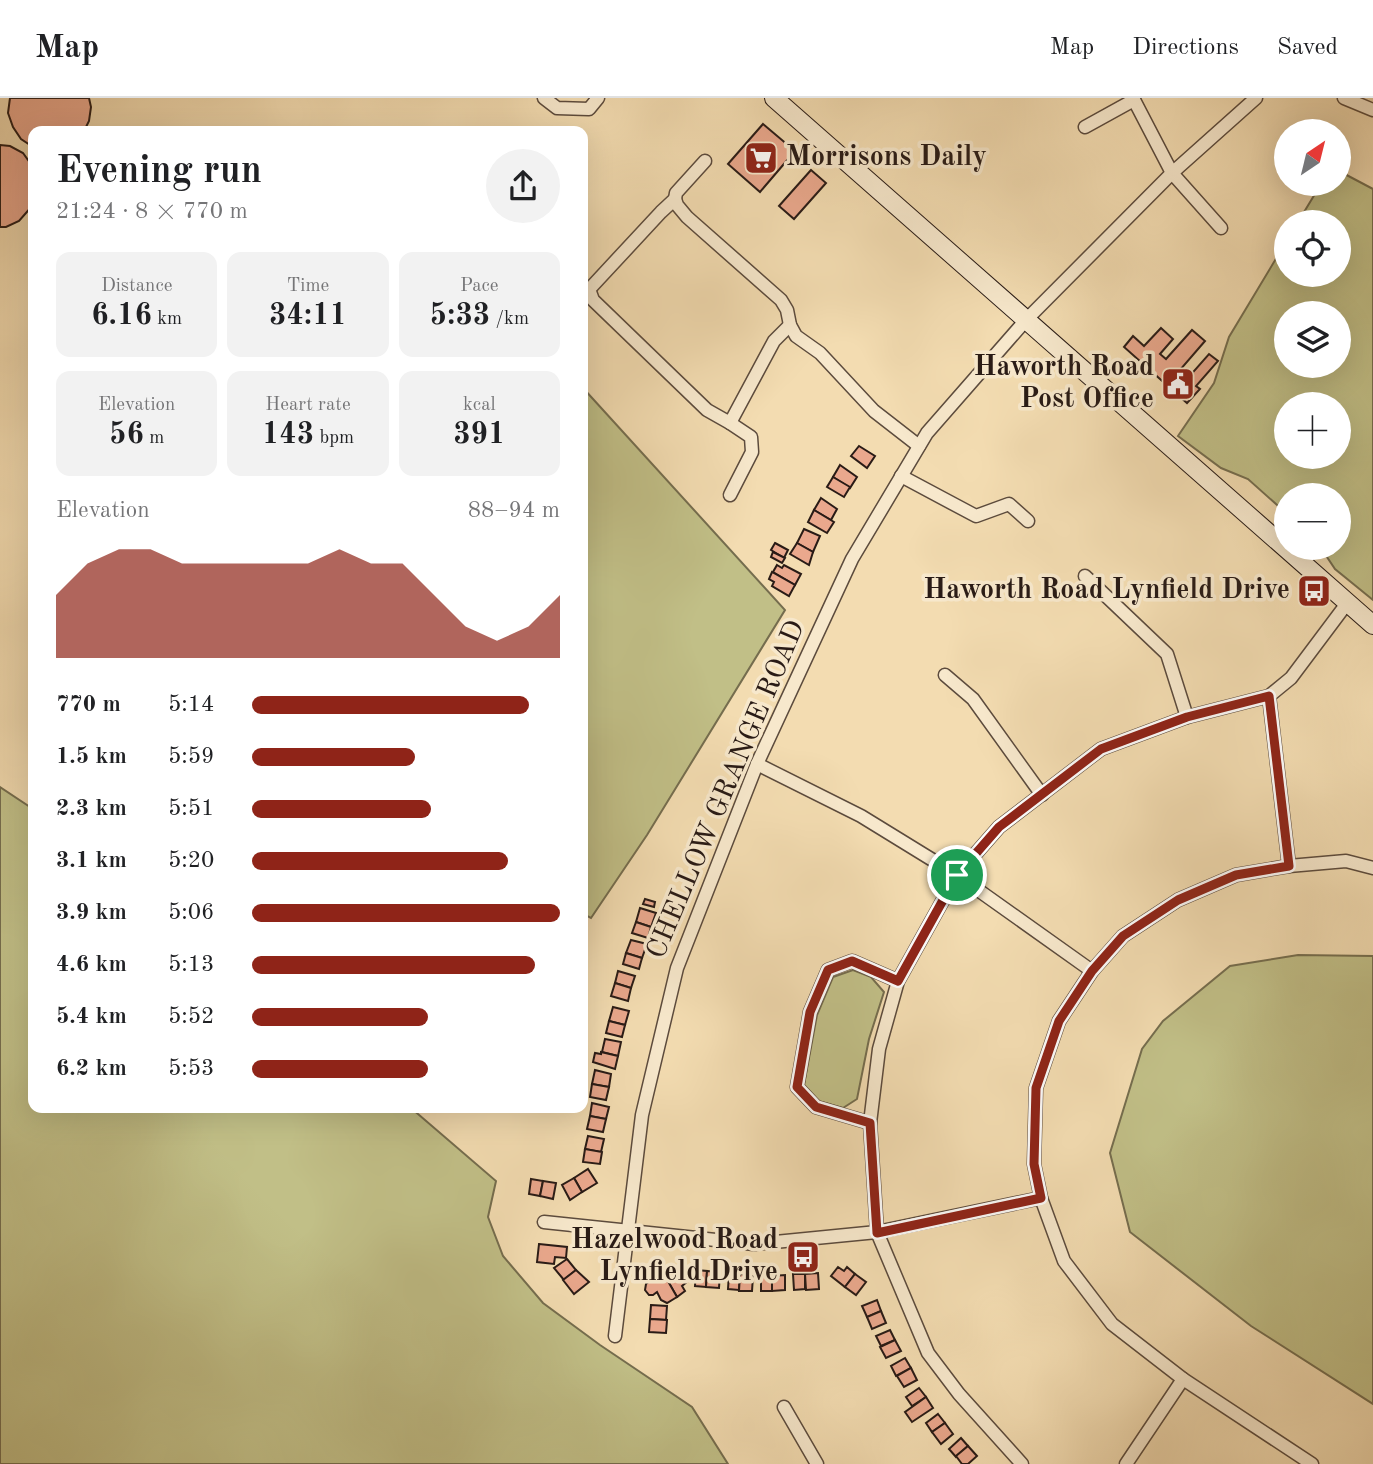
<!DOCTYPE html>
<html lang="en">
<head>
<meta charset="utf-8">
<style>
	body { margin:0; font-family:"Old Standard TT",serif; background:#f2f2f2; color:#202124; height:100vh; display:flex; flex-direction:column; font-size:26px; white-space:nowrap }
	* { box-sizing:border-box; margin:0 }
	p { font-size:23px; color:#757577 }
	.icon { flex:none; width:38px; height:38px; fill:none; stroke:currentColor; stroke-width:2; stroke-linecap:round; stroke-linejoin:round }
	.map { position:relative; flex:1; overflow:hidden }
	.drawer { position:absolute; left:28px; top:28px; width:560px; height:987px; display:flex; flex-direction:column; background:#fff; border-radius:14px; box-shadow:0 7px 28px #0002 }
	.drawer>* { flex:none }
	.needle { width:46px; rotate:35deg }
	.fabs { position:absolute; left:1274px; top:21px; display:grid; gap:14px }
	.fabs a { display:grid; place-items:center; width:77px; height:77px; border-radius:50%; background:#fff; box-shadow:0 7px 28px #0002; font-size:35px }
	.pin { position:absolute; display:grid; place-items:center; width:60px; height:60px; color:#fff; margin:-30px; border:4px solid #fff; border-radius:50%; box-shadow:0 2px 7px #0007 }
	.round { display:grid; place-items:center; flex:none; width:74px; height:74px; border-radius:37px; background:#f2f2f2 }
	.overview { display:flex; align-items:center; justify-content:space-between; height:119px; padding:0 28px }
	h1 { font-size:38px; font-weight:700; line-height:52px }
	.figures { display:grid; grid-template-columns:repeat(3,1fr); gap:10px; height:119px; padding:7px 28px }
	.figures div { display:grid; align-content:center; border-radius:14px; background:#f2f2f2; text-align:center }
	.figures b { font-size:30px; font-weight:700 }
	.figures small { font-size:19px; font-weight:400 }
	.figures p { font-size:19px }
	.chart { height:196px; padding:14px 28px }
	.chart p { display:flex; justify-content:space-between }
	.chart svg { width:100%; height:126px; margin-top:7px; fill:#8f2418; opacity:.7 }
	ul { padding:0 28px; list-style:none; font-size:23px }
	li { display:grid; grid-template-columns:112px 84px 1fr; align-items:center; height:52px }
	li i { height:18px; border-radius:9px; background:#8f2418 }
	header { display:flex; align-items:center; gap:42px; box-sizing:border-box; height:98px; padding:0 35px; background:#fff; border-bottom:2px solid #e0e0e0 }
	header strong { font-size:33px }
	nav { display:flex; gap:38px; margin-inline-start:auto; font-size:24px }
	.map>svg:first-child { display:block }
	.green { fill:#c1bf87; stroke:#756d4e; stroke-width:2; fill-rule:evenodd }
	.building { fill:#eaa88d; stroke:#291b16; stroke-width:2 }
	.lines { fill:none; stroke-linecap:round; stroke-linejoin:round }
	.street-casing { stroke:#5c4b3d; stroke-width:15 }
	.secondary-casing { stroke:#291b16; stroke-width:20 }
	.street { stroke:#f7e8cc; stroke-width:12 }
	.secondary { stroke:#f7e8cc; stroke-width:18 }
	.route-casing { stroke:#fff; stroke-width:14 }
	.route { stroke:#8f2418; stroke-width:9 }
	.labels { text-anchor:middle; dominant-baseline:central; stroke-width:7; stroke-linejoin:round; paint-order:stroke }
	.poi-label { font-size:28px; font-weight:bold; fill:#291b16; stroke:#f7e8cc; text-anchor:end }
	.street-label { font-size:28px; fill:#291b16; stroke:#f7e8cc }
</style>
</head>
<body>
<header>
<strong>Map</strong>
<nav><a>Map</a><a>Directions</a><a>Saved</a></nav>
</header>
<div class="map">
<svg width="1373" height="1366" viewBox="0 0 1373 1366">
	<rect width="100%" height="100%" fill="#f3dcb1"/>
	<filter id="stains"><feTurbulence type="fractalNoise" baseFrequency=".00286" numOctaves="4"/><feColorMatrix values="0 0 0 0 .2 0 0 0 0 .09 0 0 0 0 .02 0 0 0 .5 -.17"/></filter>
	<radialGradient id="worn" r=".72"><stop offset=".6" stop-color="#630" stop-opacity="0"/><stop offset="1" stop-color="#630" stop-opacity=".3"/></radialGradient>
	<g class="green">
		<path d="M1339,73L1373,91V502L1335,471L1321,450H1339V397H1286V415L1248,381L1221,370L1178,338L1214,285L1229,239L1286,144V177H1339V124H1298L1321,86H1339ZM1286,215H1339V268H1286ZM1286,306H1339V359H1286Z"/>
		<path d="M583,290L785,512L647,737L591,820L583,816Z"/>
		<path d="M0,689L33,711V1010H411L496,1083L488,1119L503,1158L543,1205L600,1247L692,1309L728,1366H0Z"/>
		<path d="M1298,857L1373,858V1306L1251,1228L1130,1134L1110,1055L1142,951L1163,923L1230,868Z"/>
		<path d="M853,872L871,879L884,894L869,941L857,1001L843,1010L818,1003L804,987L817,917L833,879Z"/>
	</g>
	<g class="building">
		<path d="M89,0L91,9L89,23L84,33H33V49L21,41L13,29L8,15L10,0Z"/>
		<path d="M763,26L795,53L760,94L728,66Z"/>
		<path d="M0,47L10,48L23,55L33,69V107L19,123L6,129H0Z"/>
		<path d="M811,72L826,85L794,121L779,108Z"/>
		<path d="M1161,230L1173,241L1160,256L1166,261L1192,232L1205,243L1179,273L1188,280L1209,256L1218,263L1196,288L1200,291L1187,305L1124,249L1133,238L1144,248Z"/>
		<path d="M859,348L875,358L867,370L851,358Z"/>
		<path d="M840,367L857,379L850,390L833,379Z"/>
		<path d="M833,379L850,389L844,399L827,389Z"/>
		<path d="M821,400L837,411L831,422L814,412Z"/>
		<path d="M814,412L834,424L827,435L808,424Z"/>
		<path d="M804,431L820,438L813,454L797,445Z"/>
		<path d="M775,445L788,452L784,460L771,452Z"/>
		<path d="M797,445L813,454L809,467L790,456Z"/>
		<path d="M773,454L785,460L782,465L771,459Z"/>
		<path d="M777,467L782,470L784,467L801,476L795,487L773,474Z"/>
		<path d="M772,474L795,487L789,498L772,488L774,484L769,481Z"/>
		<path d="M645,801L655,804L654,809L643,806Z"/>
		<path d="M640,810L656,815L651,829L636,824Z"/>
		<path d="M636,824L651,829L648,840L632,835Z"/>
		<path d="M631,842L647,846L642,860L626,855Z"/>
		<path d="M626,855L642,860L639,871L623,866Z"/>
		<path d="M618,873L635,878L631,890L615,885Z"/>
		<path d="M615,885L631,890L628,903L611,898Z"/>
		<path d="M613,909L629,913L625,927L609,923Z"/>
		<path d="M609,923L625,927L622,939L606,935Z"/>
		<path d="M605,941L621,944L618,958L602,954Z"/>
		<path d="M601,954L618,958L615,971L593,964L595,955L601,956Z"/>
		<path d="M595,972L611,976L609,989L592,986Z"/>
		<path d="M592,986L609,989L606,1002L590,999Z"/>
		<path d="M592,1005L609,1009L606,1021L590,1018Z"/>
		<path d="M590,1018L606,1021L603,1034L587,1031Z"/>
		<path d="M588,1038L604,1041L601,1054L585,1051Z"/>
		<path d="M585,1051L602,1054L600,1066L583,1064Z"/>
		<path d="M588,1071L597,1085L582,1094L574,1080Z"/>
		<path d="M574,1080L582,1094L570,1102L562,1087Z"/>
		<path d="M531,1081L543,1083L540,1098L529,1096Z"/>
		<path d="M543,1083L556,1085L553,1101L540,1098Z"/>
		<path d="M539,1146L567,1149L566,1160L555,1159L554,1166L537,1164Z"/>
		<path d="M567,1161L576,1172L564,1182L554,1170Z"/>
		<path d="M679,1169L688,1183L682,1188L685,1193L677,1199L665,1178Z"/>
		<path d="M838,1169L844,1173L847,1169L855,1176L845,1189L831,1178Z"/>
		<path d="M576,1172L589,1184L574,1196L563,1182Z"/>
		<path d="M696,1172L707,1173L706,1189L695,1188Z"/>
		<path d="M707,1173L720,1174L719,1190L706,1189Z"/>
		<path d="M818,1175L819,1191L806,1192L805,1176Z"/>
		<path d="M657,1176L660,1182L665,1178L677,1199L667,1205L661,1202L657,1194L653,1197H649L645,1192L646,1186L650,1183L648,1182Z"/>
		<path d="M729,1176H740L739,1192L728,1191Z"/>
		<path d="M740,1176L753,1178L752,1193H739Z"/>
		<path d="M793,1176H805V1191L794,1192Z"/>
		<path d="M855,1176L866,1184L856,1197L845,1189Z"/>
		<path d="M785,1177V1192L772,1193V1178Z"/>
		<rect x="761" y="1178" width="11" height="15"/>
		<path d="M877,1202L881,1213L867,1219L862,1208Z"/>
		<path d="M651,1207L667,1208L666,1222L650,1221Z"/>
		<path d="M881,1213L886,1225L872,1231L867,1219Z"/>
		<path d="M650,1221L667,1222L666,1235L649,1234Z"/>
		<path d="M890,1232L895,1242L881,1248L876,1238Z"/>
		<path d="M895,1242L901,1253L886,1260L880,1249Z"/>
		<path d="M905,1260L911,1270L896,1278L891,1268Z"/>
		<path d="M911,1270L917,1282L904,1289L897,1278Z"/>
		<path d="M919,1290L926,1299L912,1308L906,1299Z"/>
		<path d="M926,1299L933,1310L912,1324L905,1314Z"/>
		<path d="M938,1316L945,1325L932,1334L926,1325Z"/>
		<path d="M945,1325L953,1336L941,1346L932,1334Z"/>
		<path d="M961,1340L968,1348L956,1359L949,1351Z"/>
		<path d="M968,1348L977,1358L968,1366H962L956,1358Z"/>
	</g>
	<g class="lines">
		<defs>
			<g id="street">
				<path d="M544,0L557,10L589,11L598,0"/>
				<path d="M1133,0L1172,75L1221,130"/>
				<path d="M1344,0L1373,12"/>
				<path d="M1085,29L1134,2"/>
				<path d="M675,101L676,95L705,63"/>
				<path d="M589,191L593,202L707,312L730,325L774,243L790,227"/>
				<path d="M583,198L661,114L675,101L677,107L687,119L781,202L787,212L790,227L796,238L820,255L874,313L919,348"/>
				<path d="M730,325L751,339L752,354L730,397"/>
				<path d="M901,378L976,418L1009,406L1028,423"/>
				<path d="M1085,478L1167,556L1187,619"/>
				<path d="M945,577L973,601L1042,697"/>
				<path d="M1269,598L1289,768"/>
				<path d="M757,666L861,718L957,777L1092,873"/>
				<path d="M870,1025L816,1009L797,989L810,914L828,872L852,863L898,883"/>
				<path d="M544,1124L754,1146L877,1134L1041,1100"/>
				<path d="M615,1238L642,1017L677,870L757,666L852,461L927,335L1025,223L1172,75L1256,0"/>
				<path d="M784,1309L817,1366"/>
				<path d="M1022,1366L959,1296L928,1255L877,1134L870,1025L879,951L898,883L957,777L999,729L1101,651L1187,619L1269,598L1291,580L1348,504"/>
				<path d="M1126,1366L1183,1281"/>
				<path d="M1312,1366L1183,1281L1112,1226L1064,1163L1041,1100L1034,1066L1036,990L1059,923L1092,873L1123,838L1178,802L1236,777L1289,768L1346,763L1373,770"/>
			</g>
			<path id="secondary" d="M774,0L1373,527"/>
		</defs>
		<use href="#street" class="street-casing"/>
		<use href="#secondary" class="secondary-casing"/>
		<use href="#street" class="street"/>
		<use href="#secondary" class="secondary"/>
	</g>
	<g class="lines">
		<defs>
			<path id="route" d="M1269,598L1289,768L1236,777L1178,802L1123,838L1092,873L1059,923L1036,990L1034,1066L1041,1100L877,1135L870,1025L816,1009L797,989L810,914L828,872L852,863L898,883L957,777L999,729L1101,651L1187,619Z"/>
		</defs>
		<use href="#route" class="route-casing"/>
		<use href="#route" class="route"/>
	</g>
	<defs>
		<symbol id="supermarket-square" viewBox="-11 -11 22 22"><rect x="-9" y="-9" width="18" height="18" rx="4" fill="#8f2418" stroke="#f7e8cc"/><path d="M-6-5.5h2.5l.6 2H6L4.5 2H-2.5L-4.4-4H-6ZM-1.5 3.2a1.3 1.3 0 1 0 .1 0ZM3 3.2a1.3 1.3 0 1 0 .1 0Z" fill="#fff"/></symbol>
		<symbol id="civic-square" viewBox="-11 -11 22 22"><rect x="-9" y="-9" width="18" height="18" rx="4" fill="#8f2418" stroke="#f7e8cc"/><path d="M-.6-6.5H3V-4.5H.6V-3L4-1V1h2V6H-6V1h2V-1L-.6-3ZM-1.2 2.5V6h2.4V2.5Z" fill="#fff"/></symbol>
		<symbol id="bus-square" viewBox="-11 -11 22 22"><rect x="-9" y="-9" width="18" height="18" rx="4" fill="#8f2418" stroke="#f7e8cc"/><path d="M-5-6H5V4H4V6H2V4H-2V6H-4V4H-5ZM-3.5-4V0h7V-4ZM-3.5 1.2v1.5H-2V1.2ZM2 1.2v1.5H3.5V1.2Z" fill="#fff"/></symbol>
	</defs>
	<g fill-rule="evenodd">
		<use href="#supermarket-square" x="742" y="41" width="38" height="38"/>
		<use href="#civic-square" x="1159" y="267" width="38" height="38"/>
		<use href="#bus-square" x="1295" y="474" width="38" height="38"/>
		<use href="#bus-square" x="784" y="1140" width="38" height="38"/>
	</g>
	<g class="labels">
		<g class="poi-label">
			<text x="786" y="60" text-anchor="start">Morrisons Daily</text>
			<text x="1154" y="270">Haworth Road<tspan x="1154" dy="32">Post Office</tspan></text>
			<text x="1290" y="493">Haworth Road Lynfield Drive</text>
			<text x="778" y="1143">Hazelwood Road<tspan x="778" dy="32">Lynfield Drive</tspan></text>
		</g>
		<g class="street-label">
			<text transform="translate(727 692) rotate(-67)">CHELLOW GRANGE ROAD</text>
		</g>
	</g>
	<rect width="100%" height="100%" filter="url(#stains)"/>
	<rect width="100%" height="100%" fill="url(#worn)"/>
</svg>
<div class="fabs">
<a><svg class="needle" viewBox="-14 -14 28 28"><path d="M0-13l5 13h-10z" fill="#e53935"/><path d="M0 13l5-13h-10z" fill="#757577"/></svg></a>
<a><svg class="icon" aria-label="locate" viewBox="0 0 24 24"><circle cx="12" cy="12" r="6"/><path d="M12 2v4M12 18v4M2 12h4M18 12h4"/></svg></a>
<a><svg class="icon" aria-label="layers" viewBox="0 0 24 24"><path d="M12 4l9 5-9 5-9-5zM3 14l9 5 9-5"/></svg></a>
<a>+</a>
<a>−</a>
</div>
<div class="pin" style="left:957px;top:777px;background:#1e9e55"><svg class="icon" aria-label="arrive" viewBox="0 0 24 24"><path d="M6 21V4h12l-3 4 3 4H6"/></svg></div>
<section class="drawer">
<div class="overview"><div><h1>Evening run</h1><p>21:24 · 8 × 770 m</p></div><a class="round"><svg class="icon" aria-label="share" viewBox="0 0 24 24"><path d="M12 15V3M7 8l5-5 5 5M5 13v7h14v-7"/></svg></a></div>
<div class="figures">
<div><p>Distance</p><b>6.16<small> km</small></b></div>
<div><p>Time</p><b>34:11</b></div>
<div><p>Pace</p><b>5:33<small> /km</small></b></div>
</div>
<div class="figures">
<div><p>Elevation</p><b>56<small> m</small></b></div>
<div><p>Heart rate</p><b>143<small> bpm</small></b></div>
<div><p>kcal</p><b>391</b></div>
</div>
<div class="chart"><p><span>Elevation</span>88–94 m</p>
<svg viewBox="0 0 160 44" preserveAspectRatio="none"><path d="M0 44V22L10 11L20 6L30 6L40 11L50 11L60 11L70 11L80 11L90 6L100 11L110 11L120 22L130 33L140 38L150 33L160 22V44z"/></svg>
</div>
<ul>
<li><b>770 m</b>5:14<i style="width:90%"></i></li>
<li><b>1.5 km</b>5:59<i style="width:53%"></i></li>
<li><b>2.3 km</b>5:51<i style="width:58%"></i></li>
<li><b>3.1 km</b>5:20<i style="width:83%"></i></li>
<li><b>3.9 km</b>5:06<i style="width:100%"></i></li>
<li><b>4.6 km</b>5:13<i style="width:92%"></i></li>
<li><b>5.4 km</b>5:52<i style="width:57%"></i></li>
<li><b>6.2 km</b>5:53<i style="width:57%"></i></li>
</ul>
</section>
</div>
</body>
</html>
